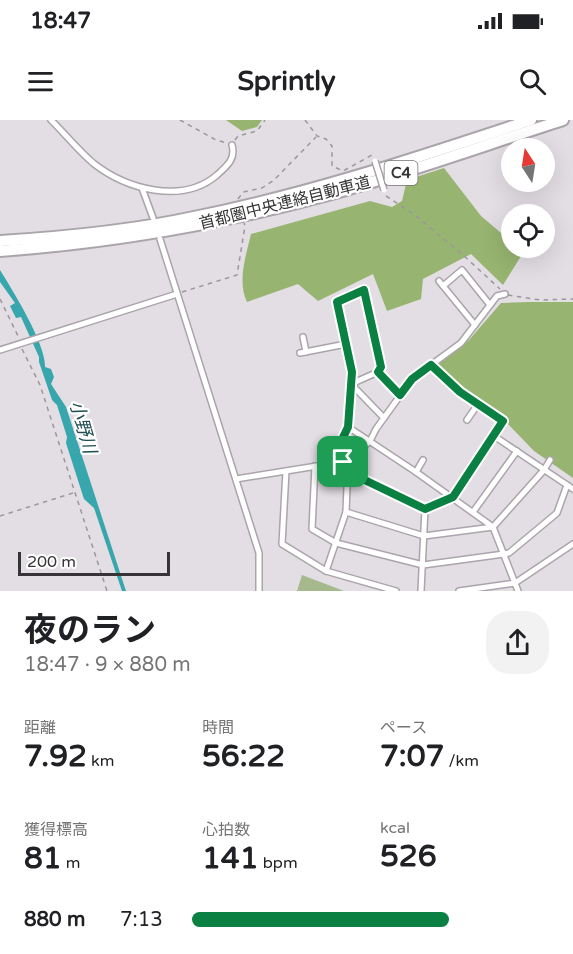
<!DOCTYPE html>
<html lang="ja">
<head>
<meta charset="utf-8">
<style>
	body { margin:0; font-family:"Varela Round","Noto Sans JP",sans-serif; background:#f2f2f2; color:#202124; height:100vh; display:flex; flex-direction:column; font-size:22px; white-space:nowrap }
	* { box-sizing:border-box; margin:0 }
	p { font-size:20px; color:#757577 }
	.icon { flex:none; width:33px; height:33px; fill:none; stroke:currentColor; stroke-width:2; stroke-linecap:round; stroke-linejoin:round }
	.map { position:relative; height:471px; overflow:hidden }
	.drawer { display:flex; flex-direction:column; background:#fff; flex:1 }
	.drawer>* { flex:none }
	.needle { width:39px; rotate:348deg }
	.buttons { position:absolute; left:501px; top:18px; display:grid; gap:12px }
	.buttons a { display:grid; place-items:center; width:54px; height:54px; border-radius:50%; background:#fff; box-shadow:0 6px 24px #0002; font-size:30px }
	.scale { position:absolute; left:18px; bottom:15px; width:152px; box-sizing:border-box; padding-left:6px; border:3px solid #363436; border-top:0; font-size:16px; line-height:21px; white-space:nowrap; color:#363436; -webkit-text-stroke:4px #fff; paint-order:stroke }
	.pin { position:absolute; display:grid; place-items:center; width:51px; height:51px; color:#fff; margin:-26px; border-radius:12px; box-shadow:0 3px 9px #0006 }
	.round { display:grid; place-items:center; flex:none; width:63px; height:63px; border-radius:24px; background:#f2f2f2 }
	.summary { display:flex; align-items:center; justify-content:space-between; height:102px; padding:0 24px }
	h1 { font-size:33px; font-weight:700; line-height:45px }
	.figures { display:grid; grid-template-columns:repeat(3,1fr); gap:9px; height:102px; padding:6px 24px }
	.figures div { display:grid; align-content:center }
	.figures b { font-size:30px; font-weight:700 }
	.figures small { font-size:16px; font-weight:400 }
	.figures p { font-size:16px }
	ul { padding:0 24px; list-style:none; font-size:20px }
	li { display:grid; grid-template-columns:96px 72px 1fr; align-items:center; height:45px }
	li i { height:15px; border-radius:8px; background:#0b8043 }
	.status { display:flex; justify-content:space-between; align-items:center; height:42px; padding:0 30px; background:#fff; direction:ltr }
	.status svg { height:16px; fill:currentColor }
	header { display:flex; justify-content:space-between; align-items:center; height:78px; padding:0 24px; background:#fff; font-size:27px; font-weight:700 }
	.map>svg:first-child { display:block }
	.green { fill:#a5b98c }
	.forest { fill:#97b470 }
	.water { fill:#38a6ad }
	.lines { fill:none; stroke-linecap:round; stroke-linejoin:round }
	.minor-casing { stroke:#aba5ab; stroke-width:8 }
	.motorway-casing { stroke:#aba5ab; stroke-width:14 }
	.path { stroke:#9c979c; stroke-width:1.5; stroke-dasharray:4.5 4.5; stroke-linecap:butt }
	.minor { stroke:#fff; stroke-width:5 }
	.motorway { stroke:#fff; stroke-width:10 }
	.minor-bridge-casing { stroke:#aba5ab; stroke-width:8; stroke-linecap:butt }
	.minor-bridge { stroke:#fff; stroke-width:5 }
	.route-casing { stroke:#fff; stroke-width:12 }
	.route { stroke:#0b8043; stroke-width:8 }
	.labels { text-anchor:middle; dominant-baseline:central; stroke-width:4.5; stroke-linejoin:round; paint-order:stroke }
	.shield { fill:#fff; stroke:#727172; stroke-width:1.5 }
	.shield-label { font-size:15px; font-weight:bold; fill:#363436 }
	.street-label { font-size:16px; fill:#363436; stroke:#fff }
	.water-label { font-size:18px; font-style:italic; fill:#204f52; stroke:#fff }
</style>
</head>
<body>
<div class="status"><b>18:47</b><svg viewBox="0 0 49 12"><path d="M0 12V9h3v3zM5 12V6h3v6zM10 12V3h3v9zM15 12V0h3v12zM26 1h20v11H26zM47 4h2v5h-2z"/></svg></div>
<header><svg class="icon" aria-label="menu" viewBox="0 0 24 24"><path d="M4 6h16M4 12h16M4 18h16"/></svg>Sprintly<svg class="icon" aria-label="search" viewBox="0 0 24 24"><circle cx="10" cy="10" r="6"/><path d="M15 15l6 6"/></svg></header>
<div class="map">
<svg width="573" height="471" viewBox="0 0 573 471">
	<rect width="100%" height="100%" fill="#e3dde4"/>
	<path class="green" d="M302,455L344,471H297Z"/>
	<g class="forest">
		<path d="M226,0H262L257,7L242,11Z"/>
		<path d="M444,48L481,96L507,118L511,119L512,128H526L503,165L471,134L423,159L421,179L387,191L373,154L318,181L298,164L247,182C237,161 246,136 251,114L370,81L392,87L402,81L407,60Z"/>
		<path d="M528,182H573V358L534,331L507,303L436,246L469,220L501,183Z"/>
	</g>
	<path class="water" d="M0,150C13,171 46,224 45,247L51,249L54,257L51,264L66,287L126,471H122L94,388L84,379L66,323L67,317L57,285L52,280L39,242V237L21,197L16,198L10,186L15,183L0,162Z"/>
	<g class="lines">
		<defs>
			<g id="minor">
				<path d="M51,0C65,14 78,30 93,43C126,69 182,85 217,55C227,46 236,39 232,25"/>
				<path d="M142,68L153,98"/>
				<path d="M160,119L259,433V471"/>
				<path d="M439,161L475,205"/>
				<path d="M443,166L462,150L490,185"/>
				<path d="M303,217L306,232"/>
				<path d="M0,230L177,174"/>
				<path d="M300,233L346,224"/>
				<path d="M378,252L351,264L384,298"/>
				<path d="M467,300L478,284"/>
				<path d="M348,307L416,352L493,407L518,471"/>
				<path d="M494,316L573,369"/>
				<path d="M348,341L346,392L326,451L396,471"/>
				<path d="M343,342L338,326L348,307L352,252L337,182L364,169L381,247L378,252L400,275"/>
				<path d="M315,346L312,409L336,423L423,445L504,434L509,433L557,393L567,365"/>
				<path d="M286,351L282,424L326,451"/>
				<path d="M416,352L423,340"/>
				<path d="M348,353L425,389L453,377L503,301L460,272L431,245"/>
				<path d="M236,359L348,341L370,321L376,309L412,259L461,223L497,176L505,174"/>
				<path d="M346,392L424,416L493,407L544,350L550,340"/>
				<path d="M473,392L517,331"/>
				<path d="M421,471L425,389"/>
				<path d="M459,471L515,463L573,424"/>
			</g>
			<g id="motorway">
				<path d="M0,121C65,117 130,111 194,97C309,74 419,37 531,0"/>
				<path d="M0,131C111,123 221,104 328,75C407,53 485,25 563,0"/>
			</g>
		</defs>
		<use href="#minor" class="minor-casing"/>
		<use href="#motorway" class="motorway-casing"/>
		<g class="path">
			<path d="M180,0L216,20L227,23"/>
			<path d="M305,0L317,16L326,19L332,26V46L343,51L372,35L373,38"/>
			<path d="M235,20L238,16L257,11L265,0"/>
			<path d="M386,76L415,95L463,135L500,169"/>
			<path d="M238,79L243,72L262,68L274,60L316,17"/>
			<path d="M182,172L237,155L245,106L244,103"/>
			<path d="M508,175L540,180L573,179"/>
			<path d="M0,179L19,218"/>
			<path d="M22,229L40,265L107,471"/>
			<path d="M0,396L73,373"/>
		</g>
		<use href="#minor" class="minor"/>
		<use href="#motorway" class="motorway"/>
		<defs>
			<path id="minor-bridge" d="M375,41L384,70"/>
		</defs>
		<use href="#minor-bridge" class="minor-bridge-casing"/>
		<use href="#minor-bridge" class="minor-bridge"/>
	</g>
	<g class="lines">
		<defs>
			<path id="route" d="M364,170L381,247L378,252L400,275L412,259L431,245L460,272L503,301L453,377L425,389L348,352V341L343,342L339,326L348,307L352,252L337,182Z"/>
		</defs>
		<use href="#route" class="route-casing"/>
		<use href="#route" class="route"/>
	</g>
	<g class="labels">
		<rect class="shield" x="384.5" y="41" width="33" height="24" rx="4.5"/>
		<g class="shield-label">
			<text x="401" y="53">C4</text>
		</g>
		<g class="street-label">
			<text transform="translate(285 83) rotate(-14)">首都圏中央連絡自動車道</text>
		</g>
		<g class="water-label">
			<text transform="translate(83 307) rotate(74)">小野川</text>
		</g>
	</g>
</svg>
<div class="buttons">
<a><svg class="needle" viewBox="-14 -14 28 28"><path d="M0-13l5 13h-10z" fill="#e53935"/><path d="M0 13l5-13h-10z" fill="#757577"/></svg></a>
<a><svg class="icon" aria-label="locate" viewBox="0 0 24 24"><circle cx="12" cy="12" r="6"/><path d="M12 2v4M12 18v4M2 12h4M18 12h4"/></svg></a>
</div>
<div class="scale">200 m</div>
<div class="pin" style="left:343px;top:342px;background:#1e9e55"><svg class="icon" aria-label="arrive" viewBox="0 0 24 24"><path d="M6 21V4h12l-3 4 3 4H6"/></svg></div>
</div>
<section class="drawer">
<div class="summary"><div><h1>夜のラン</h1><p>18:47 · 9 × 880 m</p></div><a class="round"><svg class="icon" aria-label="share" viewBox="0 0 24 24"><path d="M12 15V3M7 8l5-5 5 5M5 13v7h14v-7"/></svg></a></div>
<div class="figures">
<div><p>距離</p><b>7.92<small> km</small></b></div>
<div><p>時間</p><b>56:22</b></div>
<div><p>ペース</p><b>7:07<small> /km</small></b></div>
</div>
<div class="figures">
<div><p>獲得標高</p><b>81<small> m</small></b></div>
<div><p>心拍数</p><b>141<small> bpm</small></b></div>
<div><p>kcal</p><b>526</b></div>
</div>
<ul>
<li><b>880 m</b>7:13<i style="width:72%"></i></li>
</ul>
</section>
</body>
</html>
